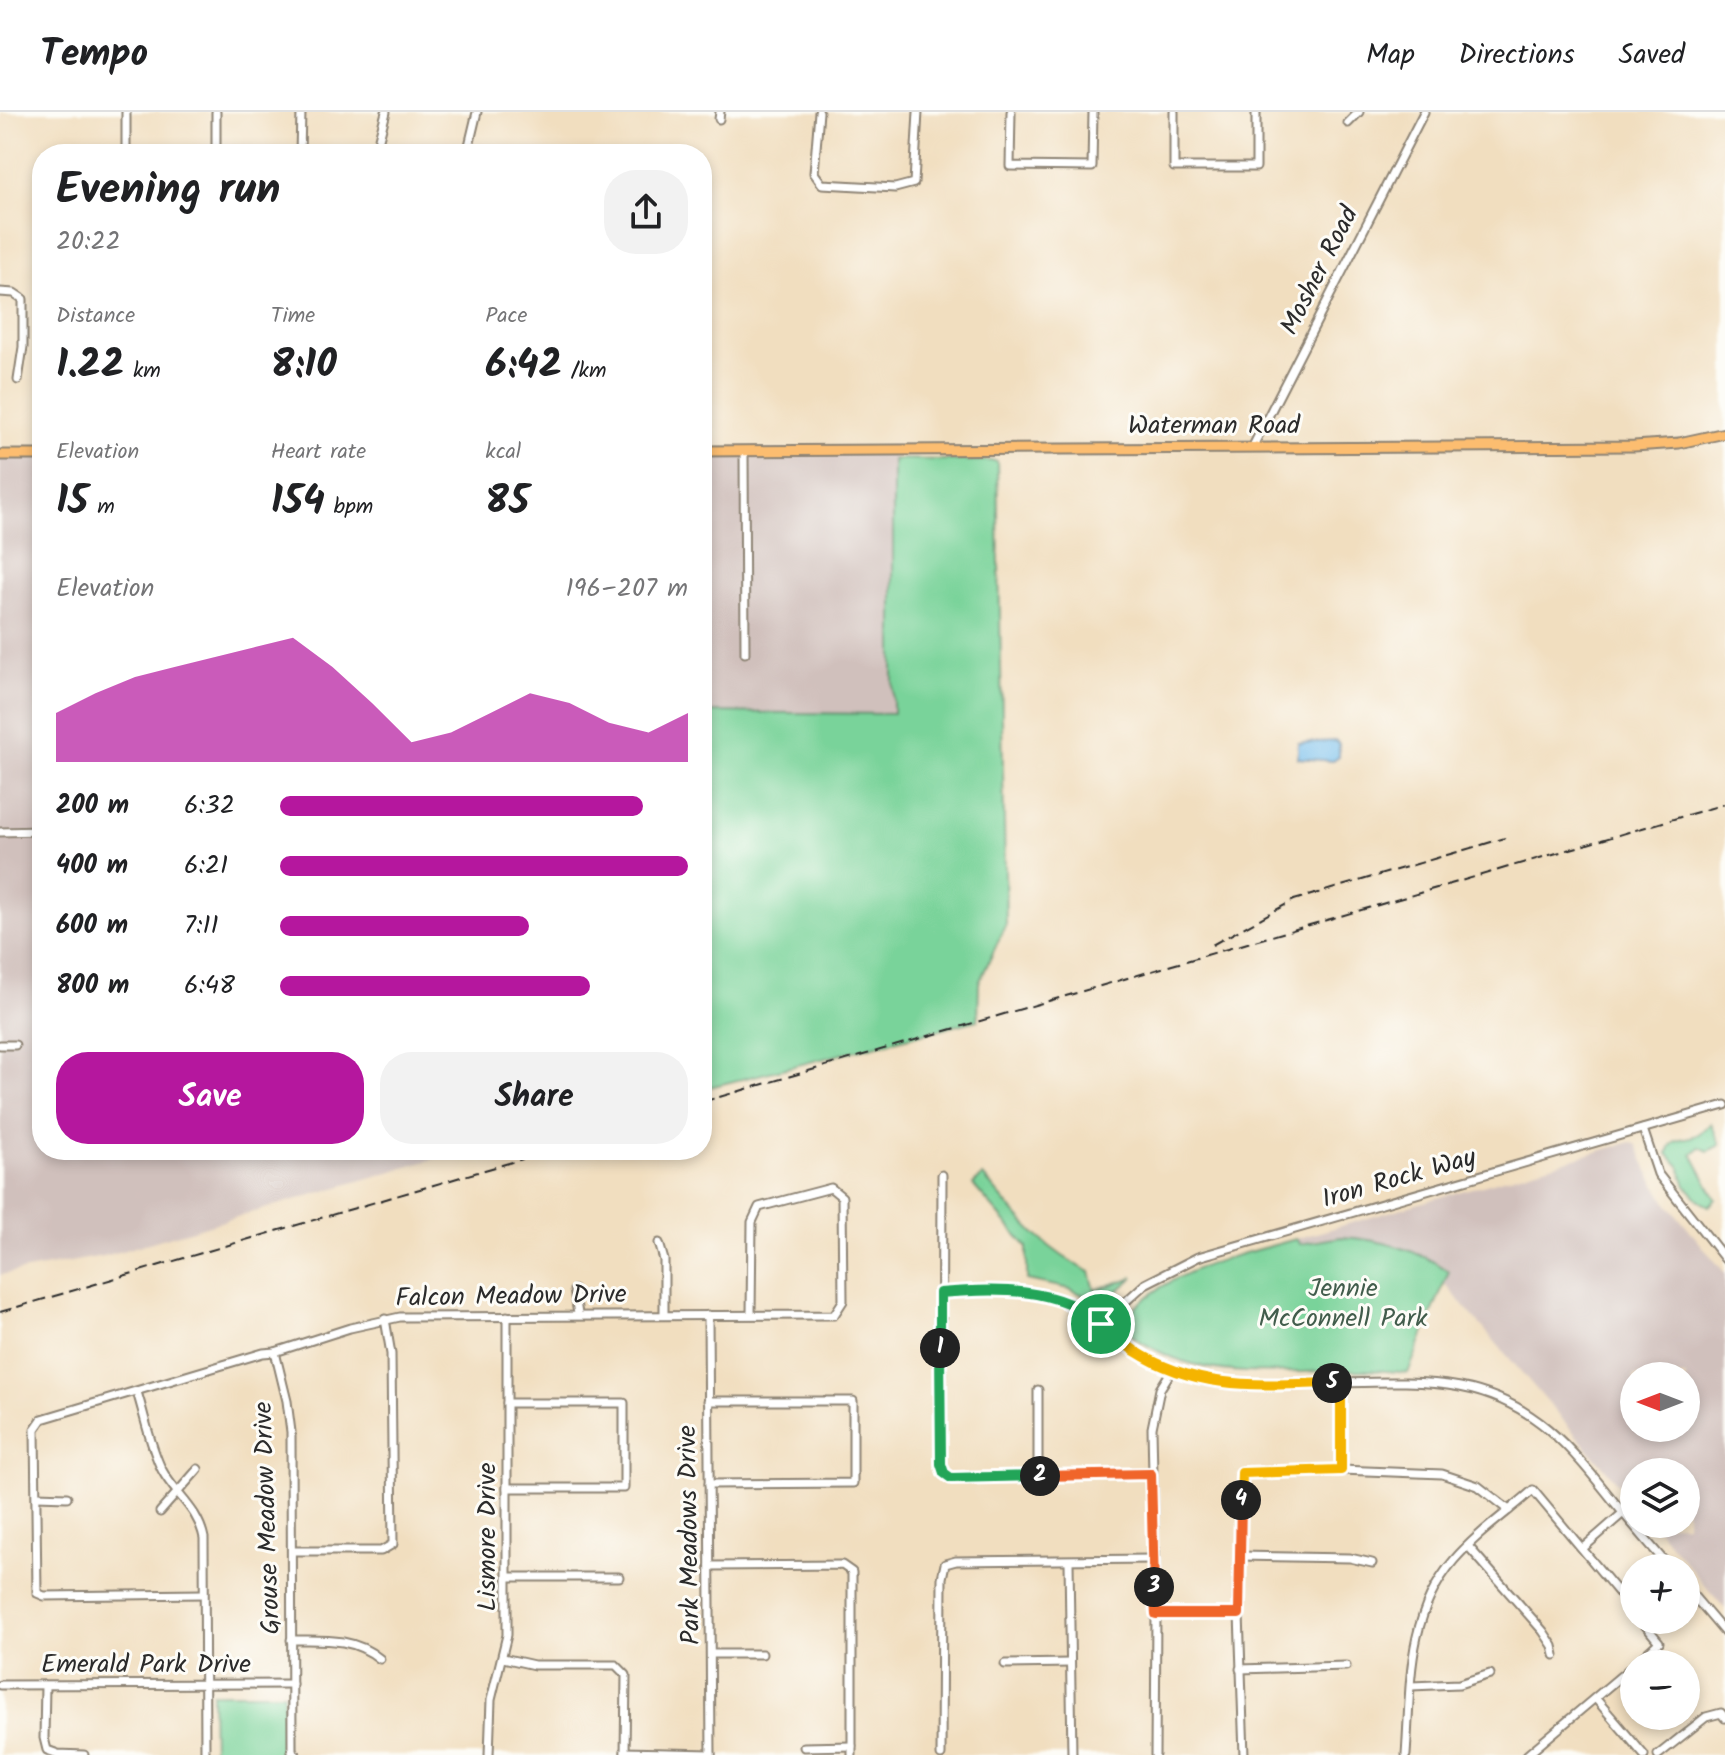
<!DOCTYPE html>
<html lang="en">
<head>
<meta charset="utf-8">
<style>
	body { margin:0; font-family:Kalam,sans-serif; background:#f2f2f2; color:#202124; height:100vh; display:flex; flex-direction:column; font-size:30px; white-space:nowrap }
	* { box-sizing:border-box; margin:0 }
	p { font-size:26px; color:#757577 }
	.icon { flex:none; width:44px; height:44px; fill:none; stroke:currentColor; stroke-width:2; stroke-linecap:round; stroke-linejoin:round }
	.map { position:relative; flex:1; overflow:hidden }
	.panel { position:absolute; left:32px; top:32px; width:680px; height:1016px; display:flex; flex-direction:column; background:#fff; border-radius:32px; box-shadow:0 4px 12px #0003 }
	.panel>* { flex:none }
	.needle { width:52px; rotate:270deg }
	.fabs { position:absolute; left:1620px; top:1250px; display:grid; gap:16px }
	.fabs a { display:grid; place-items:center; width:80px; height:80px; border-radius:50%; background:#fff; box-shadow:0 4px 12px #0003; font-size:40px }
	.pin { position:absolute; display:grid; place-items:center; width:68px; height:68px; color:#fff; margin:-34px; border:4px solid #fff; border-radius:50%; box-shadow:0 2px 8px #0007 }
	.km { position:absolute; width:40px; height:40px; margin:-20px; border-radius:50%; background:#222; color:#fff; font-size:22px; line-height:40px; text-align:center }
	.round { display:grid; place-items:center; flex:none; width:84px; height:84px; border-radius:32px; background:#f2f2f2 }
	.headline { display:flex; align-items:center; justify-content:space-between; height:136px; padding:0 24px }
	h1 { font-size:44px; font-weight:700; line-height:60px }
	.stats { display:grid; grid-template-columns:repeat(3,1fr); gap:12px; height:136px; padding:8px 24px }
	.stats div { display:grid; align-content:center }
	.stats b { font-size:40px; font-weight:700 }
	.stats small { font-size:22px; font-weight:400 }
	.stats p { font-size:22px }
	.chart { height:224px; padding:16px 24px }
	.chart p { display:flex; justify-content:space-between }
	.chart svg { width:100%; height:144px; margin-top:8px; fill:#b5179e; opacity:.7 }
	.cta { display:flex; gap:16px; margin-top:auto; padding:16px 24px }
	.cta a { flex:1; height:92px; border-radius:32px; background:#b5179e; color:#fff; font-size:32px; font-weight:700; line-height:92px; text-align:center }
	.cta a+a { background:#f2f2f2; color:#202124 }
	ul { padding:0 24px; list-style:none; font-size:26px }
	li { display:grid; grid-template-columns:128px 96px 1fr; align-items:center; height:60px }
	li i { height:20px; border-radius:10px; background:#b5179e }
	header { display:flex; align-items:center; gap:48px; box-sizing:border-box; height:112px; padding:0 40px; background:#fff; border-bottom:2px solid #e0e0e0 }
	header strong { font-size:38px }
	nav { display:flex; gap:44px; margin-inline-start:auto; font-size:28px }
	.map>svg:first-child { display:block }
	.industrial { fill:#d0c0bc; fill-rule:evenodd }
	.green { fill:#79d39a; stroke:#527f62; stroke-width:2 }
	.water { fill:#75beed; stroke:#50748c; stroke-width:2 }
	.lines { fill:none; stroke-linecap:round; stroke-linejoin:round }
	.minor-casing { stroke:#8e8475; stroke-width:11 }
	.major-casing { stroke:#8e8475; stroke-width:13 }
	.minor { stroke:#fff; stroke-width:7 }
	.major { stroke:#fcbd6f; stroke-width:9 }
	.rail { stroke:#2b2b2b; stroke-width:2; stroke-dasharray:12 6; stroke-linecap:butt }
	.split-1-casing { stroke:#fff; stroke-width:16 }
	.split-2-casing { stroke:#fff; stroke-width:16 }
	.split-3-casing { stroke:#fff; stroke-width:16 }
	.split-4-casing { stroke:#fff; stroke-width:16 }
	.split-5-casing { stroke:#fff; stroke-width:16 }
	.split-6-casing { stroke:#fff; stroke-width:16 }
	.split-1 { stroke:#22a559; stroke-width:10 }
	.split-2 { stroke:#22a559; stroke-width:10 }
	.split-3 { stroke:#f0652b; stroke-width:10 }
	.split-4 { stroke:#f0652b; stroke-width:10 }
	.split-5 { stroke:#f5b400; stroke-width:10 }
	.split-6 { stroke:#f5b400; stroke-width:10 }
	.labels { text-anchor:middle; dominant-baseline:central; stroke-width:6; stroke-linejoin:round; paint-order:stroke }
	.street-label { font-size:26px; fill:#2b2b2b; stroke:#fdfcf7 }
	.park-label { font-size:26px; fill:#425d4c; stroke:#fdfcf7 }
</style>
</head>
<body>
<header>
<strong>Tempo</strong>
<nav><a>Map</a><a>Directions</a><a>Saved</a></nav>
</header>
<div class="map">
<svg width="1725" height="1643" viewBox="0 0 1725 1643">
	<rect width="100%" height="100%" fill="#fdfcf7"/>
	<filter id="ink" filterUnits="userSpaceOnUse"><feTurbulence type="fractalNoise" baseFrequency=".0125" numOctaves="2"/><feDisplacementMap in="SourceGraphic" scale="16" xChannelSelector="R" yChannelSelector="G"/><feConvolveMatrix kernelMatrix="1 2 1 2 8 2 1 2 1" color-interpolation-filters="sRGB"/></filter>
	<filter id="wash" filterUnits="userSpaceOnUse"><feTurbulence type="fractalNoise" baseFrequency=".006" numOctaves="4" result="noise"/><feDisplacementMap in="SourceGraphic" scale="32" xChannelSelector="R" yChannelSelector="G"/><feGaussianBlur stdDeviation="1.8" result="paint"/><feColorMatrix in="noise" values="0 0 0 0 0 0 0 0 0 0 0 0 0 0 0 0 0 1.4 0 .05"/><feComposite in="paint" operator="in"/></filter>
	<g filter="url(#wash)">
		<rect width="100%" height="100%" fill="#f1debf"/>
		<g class="industrial">
			<path d="M893,338V603L702,600V339Z"/>
			<path d="M0,343H42V1038H464L108,1143L0,1163Z"/>
			<path d="M1631,1030L1637,1033L1647,1057L1665,1089L1725,1161V1497L1653,1412H1686V1360H1634V1390L1444,1171L1449,1159L1362,1126L1320,1127L1300,1132L1296,1127ZM1634,1264H1686V1316H1634Z"/>
		</g>
		<g class="green">
			<path d="M893,347L997,349L1006,812L979,871L978,908L702,977V600L893,602Z"/>
			<path d="M1711,1011L1720,1033L1708,1039L1700,1035L1692,1042L1716,1087L1709,1094L1701,1090L1686,1074L1680,1055L1668,1042C1671,1025 1681,1028 1694,1024C1701,1022 1706,1016 1711,1011Z"/>
			<path d="M983,1064C1018,1104 1041,1136 1090,1160L1095,1178L1134,1165L1103,1192L1070,1177L1027,1168V1135L973,1073Z"/>
			<path d="M1341,1125C1381,1127 1416,1137 1449,1159L1408,1261C1324,1250 1236,1278 1158,1239C1145,1232 1131,1225 1123,1214V1209C1166,1156 1234,1145 1296,1127L1300,1132Z"/>
			<path d="M212,1581H283L285,1643H213Z"/>
		</g>
		<path class="water" d="M1336,629L1339,632V645L1333,649L1298,646V631Z"/>
	</g>
	<g filter="url(#ink)">
		<g class="lines">
			<defs>
				<g id="minor">
					<path d="M819,0L814,61L822,72L895,76L914,71L918,0"/>
					<path d="M1011,0L1010,54L1092,55L1093,0"/>
					<path d="M1174,0V55H1256V0"/>
					<path d="M719,7L720,0"/>
					<path d="M1348,11L1359,0"/>
					<path d="M126,42V0"/>
					<path d="M216,42V0"/>
					<path d="M300,42L301,0"/>
					<path d="M375,42L386,0"/>
					<path d="M467,42L477,0"/>
					<path d="M0,180L14,181L23,187V235L18,268"/>
					<path d="M1252,336L1424,0"/>
					<path d="M744,339L745,541"/>
					<path d="M0,720L42,719"/>
					<path d="M0,933H15"/>
					<path d="M1643,1017L1658,1062L1725,1147"/>
					<path d="M942,1063L941,1352C945,1363 948,1366 960,1366L1151,1362"/>
					<path d="M659,1131L664,1148V1203"/>
					<path d="M574,1178L578,1202"/>
					<path d="M940,1181C984,1176 1049,1175 1088,1200C1104,1211 1117,1228 1134,1239C1150,1249 1170,1258 1189,1264C1238,1279 1289,1272 1339,1271C1378,1270 1421,1268 1460,1275C1534,1289 1571,1336 1615,1391C1633,1413 1652,1435 1670,1456"/>
					<path d="M708,1203L711,1643"/>
					<path d="M1101,1212L1145,1172L1198,1145L1725,993"/>
					<path d="M275,1240L287,1289L291,1320L292,1640L296,1643"/>
					<path d="M1341,1271V1358"/>
					<path d="M1038,1278V1364"/>
					<path d="M137,1280C145,1305 150,1334 162,1358C175,1383 198,1396 204,1426L205,1643"/>
					<path d="M708,1289H853V1371L709,1372"/>
					<path d="M507,1291H624V1376H507"/>
					<path d="M37,1384L67,1385"/>
					<path d="M160,1400L198,1357"/>
					<path d="M1468,1434L1543,1519L1553,1534L1555,1543"/>
					<path d="M1583,1436L1623,1401"/>
					<path d="M292,1439H381L393,1432L391,1242L385,1207"/>
					<path d="M1240,1444L1350,1446L1372,1451"/>
					<path d="M1069,1450L1072,1643"/>
					<path d="M710,1454L842,1453L852,1460V1643"/>
					<path d="M508,1465H619"/>
					<path d="M1686,1475L1725,1521"/>
					<path d="M203,1482L44,1484L37,1481L35,1317L42,1307L263,1241L275,1240L350,1216L400,1205L834,1203L843,1189L842,1085L831,1076L759,1095L752,1110L751,1202"/>
					<path d="M1156,1502H1239"/>
					<path d="M291,1528C324,1528 354,1525 380,1547"/>
					<path d="M711,1542H762"/>
					<path d="M503,1546L534,1553H616L626,1563L625,1643"/>
					<path d="M1005,1552L1070,1551"/>
					<path d="M1635,1552L1659,1530L1641,1508"/>
					<path d="M1240,1557L1346,1554"/>
					<path d="M0,1573L292,1572"/>
					<path d="M45,1574L44,1626L47,1638L58,1642L84,1643"/>
					<path d="M1411,1574L1459,1572L1490,1562"/>
					<path d="M1596,1587L1644,1643"/>
					<path d="M804,1635L852,1634"/>
					<path d="M625,1640L711,1642"/>
					<path d="M489,1643L491,1588L507,1523V1204"/>
					<path d="M941,1643L942,1466L945,1452L956,1449L1153,1447"/>
					<path d="M1155,1643L1156,1502L1152,1316L1160,1277L1172,1258"/>
					<path d="M1244,1643L1239,1502L1242,1361L1341,1358L1442,1362L1478,1374L1509,1398"/>
					<path d="M1406,1643C1411,1574 1406,1504 1454,1448C1476,1422 1507,1401 1533,1378L1634,1499"/>
					<path d="M1527,1643L1634,1553"/>
					<path d="M1658,1643L1706,1605L1721,1601L1725,1606"/>
				</g>
				<g id="major">
					<path d="M702,339L1634,334L1679,331L1725,321"/>
					<path d="M0,343H42"/>
				</g>
			</defs>
			<use href="#minor" class="minor-casing"/>
			<use href="#major" class="major-casing"/>
			<use href="#minor" class="minor"/>
			<use href="#major" class="major"/>
			<g class="rail">
				<path d="M1212,833L1294,788L1505,726"/>
				<path d="M702,990L1725,692"/>
				<path d="M0,1200L553,1038"/>
			</g>
		</g>
	</g>
	<g class="lines" filter="url(#ink)">
		<defs>
			<path id="split-1" d="M940,1236V1181C993,1176 1060,1174 1101,1212"/>
			<path id="split-2" d="M940,1236L941,1352L944,1361L951,1366L1040,1364"/>
			<path id="split-3" d="M1040,1364L1151,1362L1154,1475"/>
			<path id="split-4" d="M1154,1475L1156,1502H1239L1241,1388"/>
			<path id="split-5" d="M1241,1388L1242,1361L1341,1358V1271H1332"/>
			<path id="split-6" d="M1101,1212C1112,1221 1123,1231 1135,1239C1198,1279 1260,1273 1332,1271"/>
		</defs>
		<use href="#split-1" class="split-1-casing"/>
		<use href="#split-2" class="split-2-casing"/>
		<use href="#split-3" class="split-3-casing"/>
		<use href="#split-4" class="split-4-casing"/>
		<use href="#split-5" class="split-5-casing"/>
		<use href="#split-6" class="split-6-casing"/>
		<use href="#split-1" class="split-1"/>
		<use href="#split-2" class="split-2"/>
		<use href="#split-3" class="split-3"/>
		<use href="#split-4" class="split-4"/>
		<use href="#split-5" class="split-5"/>
		<use href="#split-6" class="split-6"/>
	</g>
	<g class="labels">
		<g class="street-label">
			<text transform="translate(1320 159) rotate(-63)">Mosher Road</text>
			<text x="1214" y="314">Waterman Road</text>
			<text transform="translate(1399 1067) rotate(-16)">Iron Rock Way</text>
			<text transform="translate(511 1185) rotate(-1)">Falcon Meadow Drive</text>
			<text transform="translate(268 1406) rotate(-92)">Grouse Meadow Drive</text>
			<text transform="translate(690 1423) rotate(-91)">Park Meadows Drive</text>
			<text transform="translate(488 1425) rotate(-90)">Lismore Drive</text>
			<text x="146" y="1553">Emerald Park Drive</text>
		</g>
		<g class="park-label">
			<text x="1343" y="1177">Jennie<tspan x="1343" dy="30">McConnell Park</tspan></text>
		</g>
	</g>
</svg>
<div class="fabs">
<a><svg class="needle" viewBox="-14 -14 28 28"><path d="M0-13l5 13h-10z" fill="#e53935"/><path d="M0 13l5-13h-10z" fill="#757577"/></svg></a>
<a><svg class="icon" aria-label="layers" viewBox="0 0 24 24"><path d="M12 4l9 5-9 5-9-5zM3 14l9 5 9-5"/></svg></a>
<a>+</a>
<a>−</a>
</div>
<div class="pin" style="left:1101px;top:1212px;background:#1e9e55"><svg class="icon" aria-label="arrive" viewBox="0 0 24 24"><path d="M6 21V4h12l-3 4 3 4H6"/></svg></div>
<b class="km" style="left:940px;top:1236px">1</b>
<b class="km" style="left:1040px;top:1364px">2</b>
<b class="km" style="left:1154px;top:1475px">3</b>
<b class="km" style="left:1241px;top:1388px">4</b>
<b class="km" style="left:1332px;top:1271px">5</b>
<section class="panel">
<div class="headline"><div><h1>Evening run</h1><p>20:22</p></div><a class="round"><svg class="icon" aria-label="share" viewBox="0 0 24 24"><path d="M12 15V3M7 8l5-5 5 5M5 13v7h14v-7"/></svg></a></div>
<div class="stats">
<div><p>Distance</p><b>1.22<small> km</small></b></div>
<div><p>Time</p><b>8:10</b></div>
<div><p>Pace</p><b>6:42<small> /km</small></b></div>
</div>
<div class="stats">
<div><p>Elevation</p><b>15<small> m</small></b></div>
<div><p>Heart rate</p><b>154<small> bpm</small></b></div>
<div><p>kcal</p><b>85</b></div>
</div>
<div class="chart"><p><span>Elevation</span>196–207 m</p>
<svg viewBox="0 0 160 44" preserveAspectRatio="none"><path d="M0 44V29L10 23L20 18L30 15L40 12L50 9L60 6L70 15L80 26L90 38L100 35L110 29L120 23L130 26L140 32L150 35L160 29V44z"/></svg>
</div>
<ul>
<li><b>200 m</b>6:32<i style="width:89%"></i></li>
<li><b>400 m</b>6:21<i style="width:100%"></i></li>
<li><b>600 m</b>7:11<i style="width:61%"></i></li>
<li><b>800 m</b>6:48<i style="width:76%"></i></li>
</ul>
<div class="cta"><a>Save</a><a>Share</a></div>
</section>
</div>
</body>
</html>
